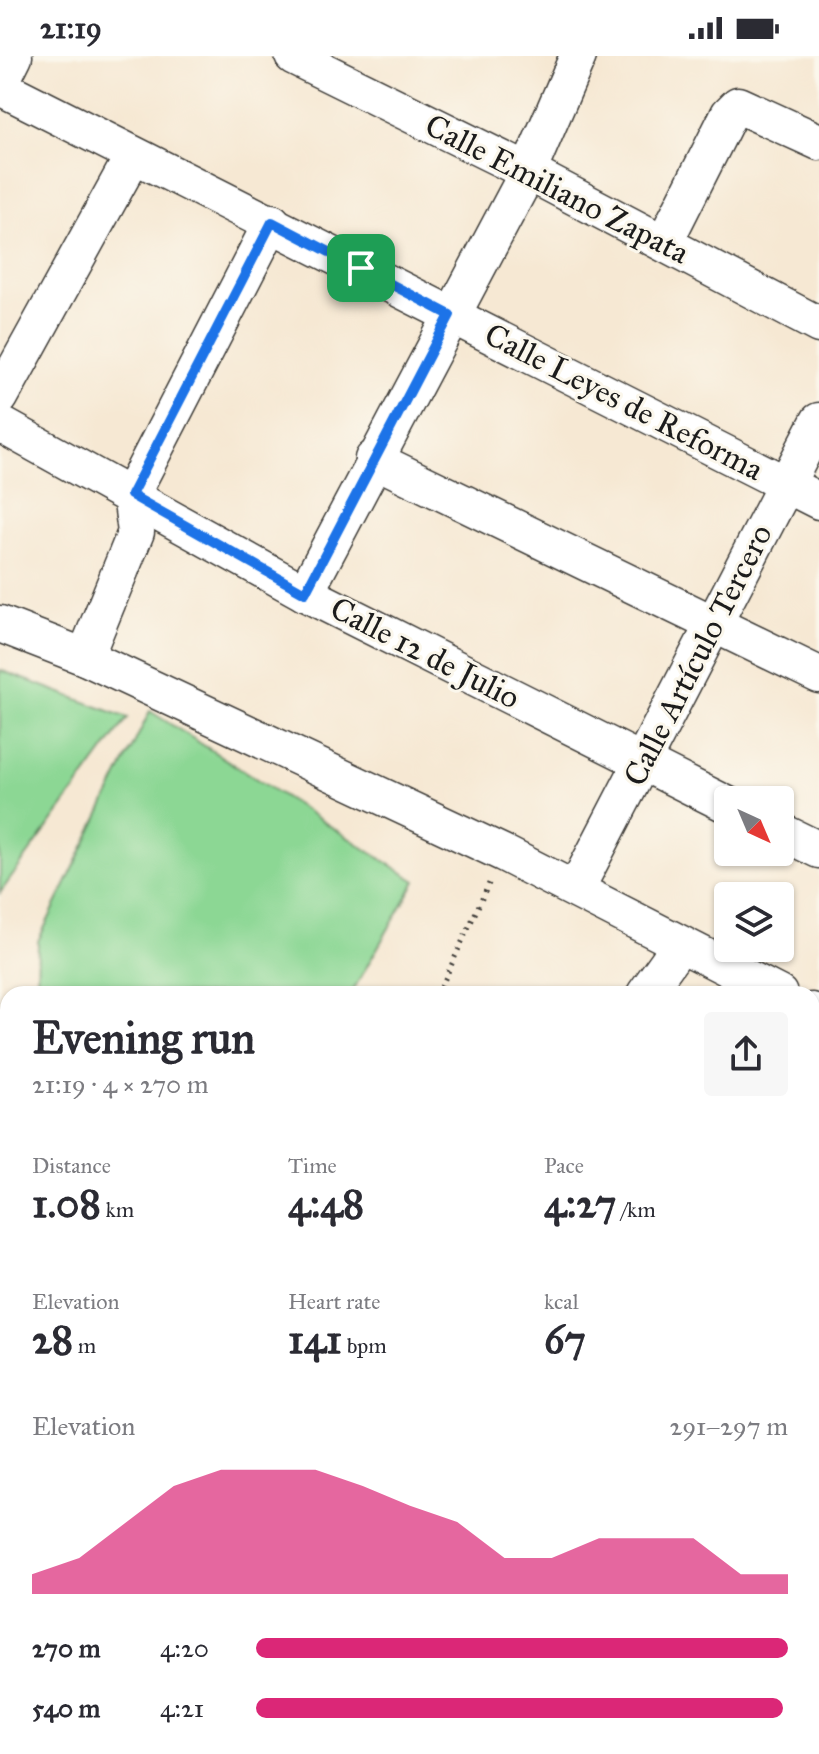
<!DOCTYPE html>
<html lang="en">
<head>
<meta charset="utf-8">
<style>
	body { margin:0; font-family:"IM FELL Great Primer",serif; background:#f7f7f7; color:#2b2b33; height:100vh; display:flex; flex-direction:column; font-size:30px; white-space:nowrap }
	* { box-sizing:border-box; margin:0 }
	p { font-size:26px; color:#7c7c81 }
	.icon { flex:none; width:44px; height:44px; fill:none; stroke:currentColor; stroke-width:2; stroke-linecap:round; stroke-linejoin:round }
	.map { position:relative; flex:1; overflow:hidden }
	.details { position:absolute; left:0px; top:930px; width:820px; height:768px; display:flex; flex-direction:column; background:#fff; border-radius:24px 24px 0 0; box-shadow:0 2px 6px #0004 }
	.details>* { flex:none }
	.needle { width:52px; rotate:136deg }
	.tools { position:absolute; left:714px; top:730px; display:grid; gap:16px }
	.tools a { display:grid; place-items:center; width:80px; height:80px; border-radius:8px; background:#fff; box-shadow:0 2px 6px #0004; font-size:40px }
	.pin { position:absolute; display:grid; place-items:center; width:68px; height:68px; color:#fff; margin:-34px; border-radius:16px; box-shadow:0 4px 12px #0006 }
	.round { display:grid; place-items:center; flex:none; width:84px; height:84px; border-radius:8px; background:#f7f7f7 }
	.summary { display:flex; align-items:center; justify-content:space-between; height:136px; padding:0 32px }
	h1 { font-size:44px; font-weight:800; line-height:60px }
	.stats { display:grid; grid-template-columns:repeat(3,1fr); gap:12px; height:136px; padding:8px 32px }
	.stats div { display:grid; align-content:center }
	.stats b { font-size:40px; font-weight:800 }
	.stats small { font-size:22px; font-weight:400 }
	.stats p { font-size:22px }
	.chart { height:224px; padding:16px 32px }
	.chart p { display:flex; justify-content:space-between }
	.chart svg { width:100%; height:144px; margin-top:8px; fill:#db2777; opacity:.7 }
	ul { padding:0 32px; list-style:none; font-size:26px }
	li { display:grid; grid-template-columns:128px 96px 1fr; align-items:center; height:60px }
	li i { height:20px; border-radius:10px; background:#db2777 }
	.status { display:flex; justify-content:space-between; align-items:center; height:56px; padding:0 40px; background:#fff; direction:ltr }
	.status svg { height:22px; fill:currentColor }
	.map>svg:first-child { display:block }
	.green { fill:#8cd794; stroke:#547a58; stroke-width:2 }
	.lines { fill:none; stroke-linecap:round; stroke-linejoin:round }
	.minor-casing { stroke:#3d3b37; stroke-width:39 }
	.path { stroke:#3d3b37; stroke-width:5; stroke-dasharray:2 6; stroke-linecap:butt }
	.minor { stroke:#fff; stroke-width:36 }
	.route-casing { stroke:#fff; stroke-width:16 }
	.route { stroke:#1a73e8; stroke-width:10 }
	.labels { text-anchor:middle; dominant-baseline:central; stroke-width:6; stroke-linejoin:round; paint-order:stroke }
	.street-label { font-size:32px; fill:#1c1c1c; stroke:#fbf7ec }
</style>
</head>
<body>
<div class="status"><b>21:19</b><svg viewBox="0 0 49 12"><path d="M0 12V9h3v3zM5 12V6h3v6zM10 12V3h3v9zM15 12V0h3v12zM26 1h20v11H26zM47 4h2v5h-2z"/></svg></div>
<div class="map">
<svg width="819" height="1698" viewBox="0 0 819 1698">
	<rect width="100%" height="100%" fill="#fbf7ec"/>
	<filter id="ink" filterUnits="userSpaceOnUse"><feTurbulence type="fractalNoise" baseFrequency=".0125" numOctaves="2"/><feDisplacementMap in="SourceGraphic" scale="16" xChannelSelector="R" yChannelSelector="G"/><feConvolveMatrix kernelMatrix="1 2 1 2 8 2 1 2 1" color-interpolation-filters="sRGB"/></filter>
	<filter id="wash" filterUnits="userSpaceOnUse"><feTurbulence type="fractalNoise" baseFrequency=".006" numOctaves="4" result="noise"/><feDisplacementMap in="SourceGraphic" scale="32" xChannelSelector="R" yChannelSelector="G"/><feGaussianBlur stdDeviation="1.8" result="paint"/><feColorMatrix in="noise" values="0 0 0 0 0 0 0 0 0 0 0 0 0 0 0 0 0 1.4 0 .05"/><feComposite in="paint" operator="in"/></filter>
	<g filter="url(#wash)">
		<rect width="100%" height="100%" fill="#f6e8d3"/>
		<g class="green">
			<path d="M0,614L128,662L0,837Z"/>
			<path d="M150,655L416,825L351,938H37L38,885Z"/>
			<path d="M812,1102L819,1105V1472H812Z"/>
		</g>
	</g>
	<g filter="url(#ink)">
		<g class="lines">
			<defs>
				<g id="minor">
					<path d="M293,0L528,116L819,269"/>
					<path d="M0,28L14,0"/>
					<path d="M0,31L819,445"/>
					<path d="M664,187L729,58L738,49L819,86"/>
					<path d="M0,341L133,100"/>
					<path d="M0,368L305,537L728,749"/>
					<path d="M373,403L819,619"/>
					<path d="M305,537L528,116L578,0"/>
					<path d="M0,568L85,601L503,797L779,938"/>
					<path d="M85,601L136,476L131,439L272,166"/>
					<path d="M780,775L819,794"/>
					<path d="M576,833L819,365"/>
					<path d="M645,938L680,889"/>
					<path d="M812,955L819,958"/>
					<path d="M0,1185L8,1181"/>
					<path d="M0,1401L8,1396"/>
					<path d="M0,1494L8,1510"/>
					<path d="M812,1578L819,1581"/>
					<path d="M812,1632L819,1626"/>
					<path d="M0,1671L8,1667"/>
					<path d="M283,1690L287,1698"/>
					<path d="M466,1690L470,1698"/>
					<path d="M667,1690L671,1698"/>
					<path d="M82,1698L88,1690"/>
					<path d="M766,1698L772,1690"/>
				</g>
			</defs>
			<use href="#minor" class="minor-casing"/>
			<path class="path" d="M438,938L491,823"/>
			<use href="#minor" class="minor"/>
		</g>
	</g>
	<g class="lines" filter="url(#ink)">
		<defs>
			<path id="route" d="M272,166L450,259L305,537L131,439Z"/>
		</defs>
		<use href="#route" class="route-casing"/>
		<use href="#route" class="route"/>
	</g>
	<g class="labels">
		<g class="street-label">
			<text transform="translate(557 133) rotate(27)">Calle Emiliano Zapata</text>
			<text transform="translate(624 346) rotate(27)">Calle Leyes de Reforma</text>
			<text transform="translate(425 597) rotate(27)">Calle 12 de Julio</text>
			<text transform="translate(698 599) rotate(-63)">Calle Artículo Tercero</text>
		</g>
	</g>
</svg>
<div class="tools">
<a><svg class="needle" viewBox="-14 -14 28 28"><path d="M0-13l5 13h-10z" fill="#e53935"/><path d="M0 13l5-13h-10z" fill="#7c7c81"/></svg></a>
<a><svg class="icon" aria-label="layers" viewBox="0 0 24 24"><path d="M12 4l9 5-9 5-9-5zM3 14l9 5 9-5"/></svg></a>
</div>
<div class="pin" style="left:361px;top:212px;background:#1e9e55"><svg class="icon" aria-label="arrive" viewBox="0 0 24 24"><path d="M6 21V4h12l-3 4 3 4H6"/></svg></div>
<section class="details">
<div class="summary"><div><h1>Evening run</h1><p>21:19 · 4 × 270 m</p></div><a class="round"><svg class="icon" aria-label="share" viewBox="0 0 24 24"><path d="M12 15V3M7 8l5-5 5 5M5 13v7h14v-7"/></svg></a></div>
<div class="stats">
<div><p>Distance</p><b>1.08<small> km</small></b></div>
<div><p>Time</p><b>4:48</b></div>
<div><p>Pace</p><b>4:27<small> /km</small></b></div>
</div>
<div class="stats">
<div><p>Elevation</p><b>28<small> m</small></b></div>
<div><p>Heart rate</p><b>141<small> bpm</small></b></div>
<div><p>kcal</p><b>67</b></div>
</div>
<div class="chart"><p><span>Elevation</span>291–297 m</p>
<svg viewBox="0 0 160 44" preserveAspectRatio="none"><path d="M0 44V38L10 33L20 22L30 11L40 6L50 6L60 6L70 11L80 17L90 22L100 33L110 33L120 27L130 27L140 27L150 38L160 38V44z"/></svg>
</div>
<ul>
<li><b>270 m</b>4:20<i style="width:100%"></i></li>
<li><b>540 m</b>4:21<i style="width:99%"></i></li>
</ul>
</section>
</div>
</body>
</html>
